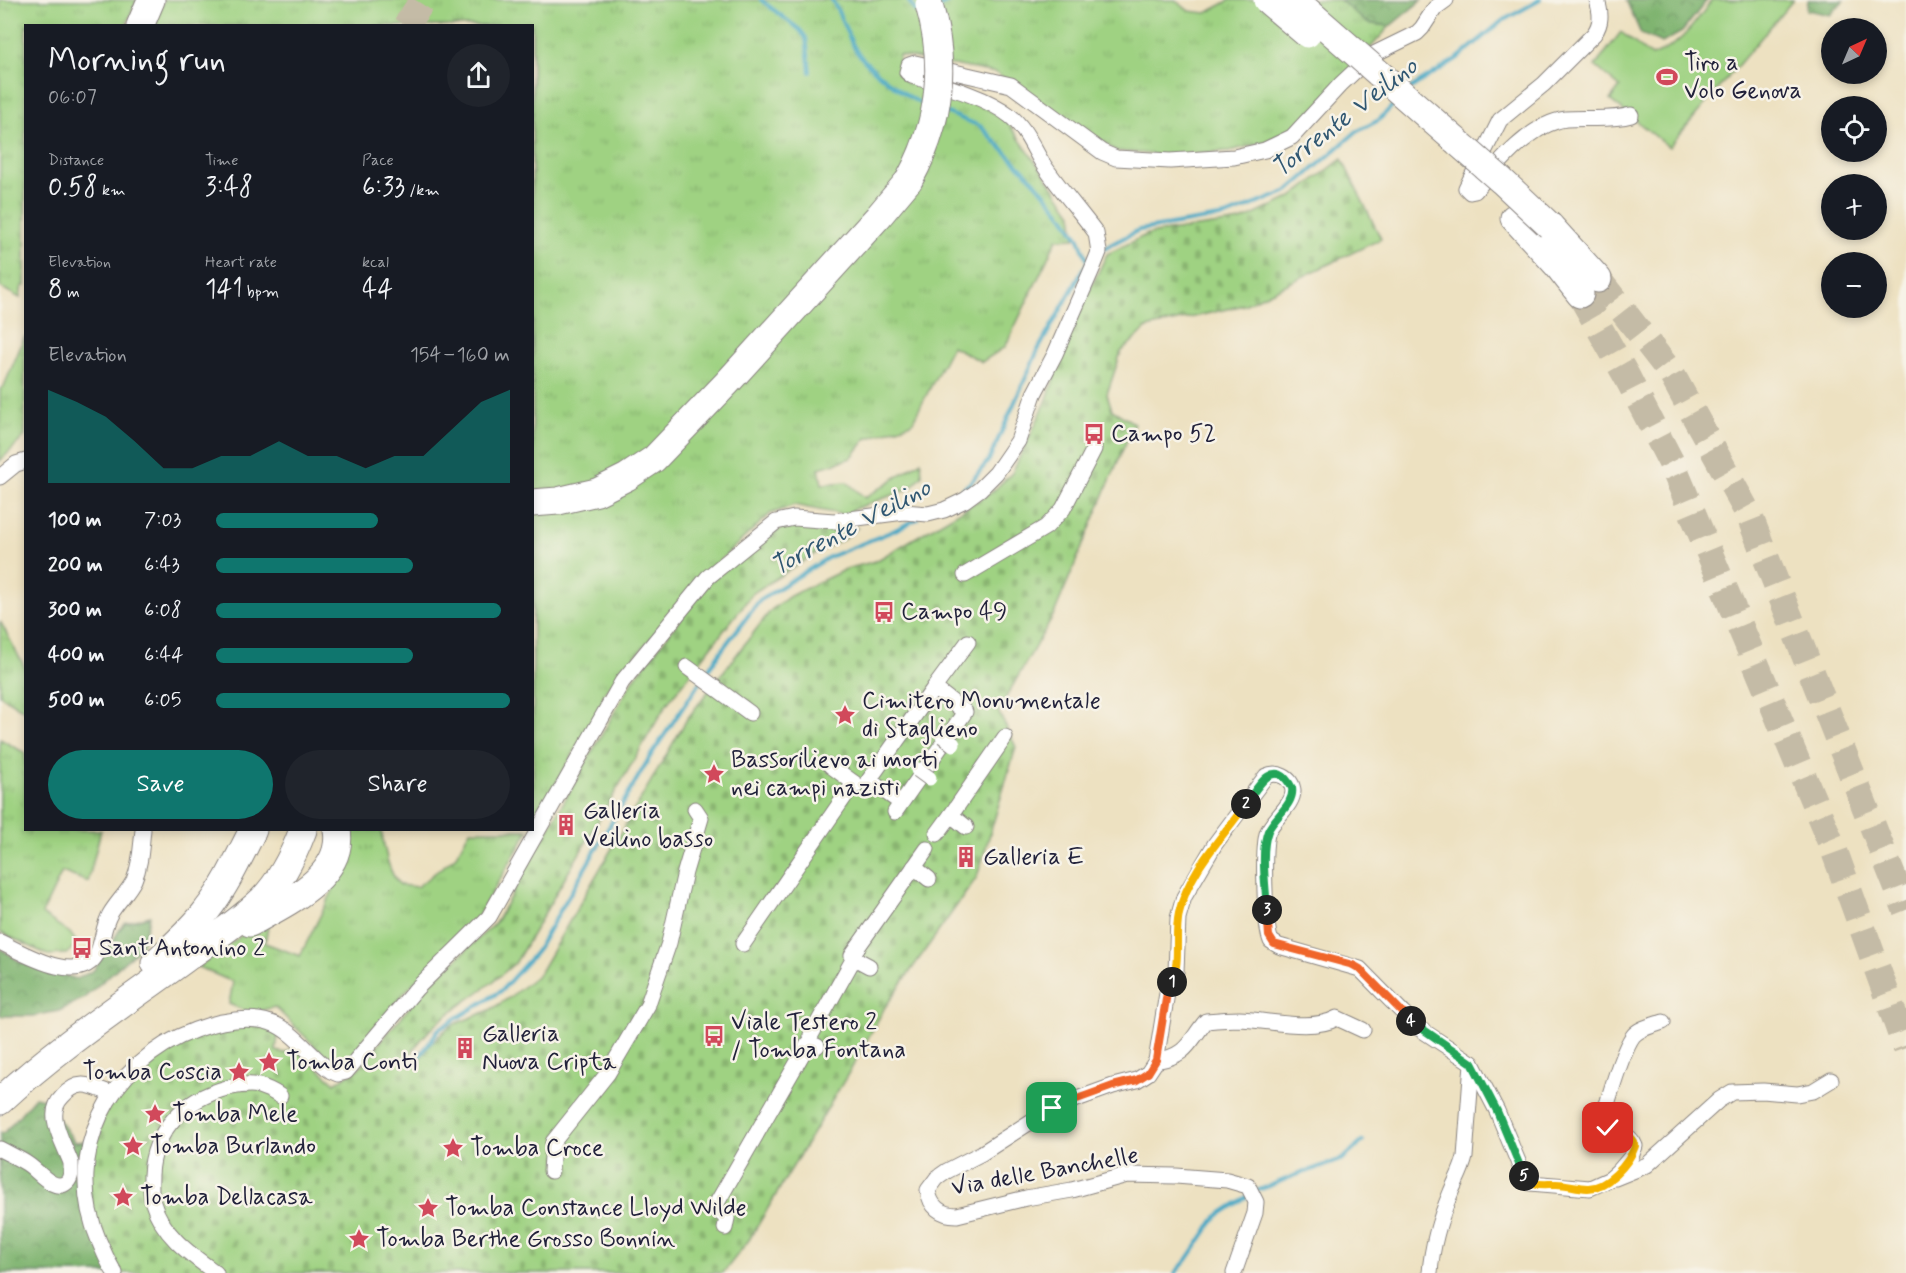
<!DOCTYPE html>
<html lang="en">
<head>
<meta charset="utf-8">
<style>
	body { margin:0; font-family:Mynerve,sans-serif; background:#20242c; color:#f1f3f6; height:100vh; display:flex; flex-direction:column; font-size:22px; white-space:nowrap }
	* { box-sizing:border-box; margin:0 }
	p { font-size:20px; color:#9ea1a6 }
	.icon { flex:none; width:33px; height:33px; fill:none; stroke:currentColor; stroke-width:2; stroke-linecap:round; stroke-linejoin:round }
	.map { position:relative; flex:1; overflow:hidden }
	.drawer { position:absolute; left:24px; top:24px; width:510px; height:807px; display:flex; flex-direction:column; background:#171b24; border-radius:0px; box-shadow:0 3px 9px #0003 }
	.drawer>* { flex:none }
	.needle { width:39px; rotate:44deg }
	.controls { position:absolute; left:1821px; top:18px; display:grid; gap:12px }
	.controls a { display:grid; place-items:center; width:66px; height:66px; border-radius:50%; background:#171b24; box-shadow:0 3px 9px #0003; font-size:30px }
	.pin { position:absolute; display:grid; place-items:center; width:51px; height:51px; color:#fff; margin:-26px; border-radius:12px; box-shadow:0 3px 9px #0006 }
	.km { position:absolute; width:30px; height:30px; margin:-15px; border-radius:50%; background:#222; color:#fff; font-size:16px; line-height:30px; text-align:center }
	.round { display:grid; place-items:center; flex:none; width:63px; height:63px; border-radius:32px; background:#20242c }
	.overview { display:flex; align-items:center; justify-content:space-between; height:102px; padding:0 24px }
	h1 { font-size:33px; font-weight:600; line-height:45px }
	.metrics { display:grid; grid-template-columns:repeat(3,1fr); gap:9px; height:102px; padding:6px 24px }
	.metrics div { display:grid; align-content:center }
	.metrics b { font-size:26px; font-weight:600 }
	.metrics small { font-size:16px; font-weight:400 }
	.metrics p { font-size:16px }
	.chart { height:168px; padding:12px 24px }
	.chart p { display:flex; justify-content:space-between }
	.chart svg { width:100%; height:108px; margin-top:6px; fill:#0f766e; opacity:.7 }
	.action { display:flex; gap:12px; margin-top:auto; padding:12px 24px }
	.action a { flex:1; height:69px; border-radius:36px; background:#0f766e; color:#fff; font-size:24px; font-weight:600; line-height:69px; text-align:center }
	.action a+a { background:#20242c; color:#f1f3f6 }
	ul { padding:0 24px; list-style:none; font-size:20px }
	li { display:grid; grid-template-columns:96px 72px 1fr; align-items:center; height:45px }
	li i { height:15px; border-radius:8px; background:#0f766e }
	.map>svg:first-child { display:block }
	.grass { fill:url(#grass-tufts); stroke:#607a5e; stroke-width:1.5 }
	.forest { fill:url(#forest-crowns); stroke:#506b56; stroke-width:1.5 }
	.cemetery { fill:url(#cemetery-stones); stroke:#607a5e; stroke-width:1.5 }
	.park { fill:#9fd282; stroke:#607a5e; stroke-width:1.5 }
	.lines { fill:none; stroke-linecap:round; stroke-linejoin:round }
	.stream { stroke:#45a7c4; stroke-width:4 }
	.highway-tunnel { stroke:#c4bba6; stroke-width:27; stroke-dasharray:27 14; stroke-linecap:butt }
	.street-casing { stroke:#88827e; stroke-width:17 }
	.highway-casing { stroke:#88827e; stroke-width:29 }
	.street { stroke:#fff; stroke-width:15 }
	.highway { stroke:#fff; stroke-width:27 }
	.street-bridge-casing { stroke:#88827e; stroke-width:17; stroke-linecap:butt }
	.highway-bridge-casing { stroke:#88827e; stroke-width:29; stroke-linecap:butt }
	.street-bridge { stroke:#fff; stroke-width:15 }
	.highway-bridge { stroke:#fff; stroke-width:27 }
	.split-1-casing { stroke:#fff; stroke-width:12 }
	.split-2-casing { stroke:#fff; stroke-width:12 }
	.split-3-casing { stroke:#fff; stroke-width:12 }
	.split-4-casing { stroke:#fff; stroke-width:12 }
	.split-5-casing { stroke:#fff; stroke-width:12 }
	.split-6-casing { stroke:#fff; stroke-width:12 }
	.split-1 { stroke:#f0652b; stroke-width:8 }
	.split-2 { stroke:#f5b400; stroke-width:8 }
	.split-3 { stroke:#22a559; stroke-width:8 }
	.split-4 { stroke:#f0652b; stroke-width:8 }
	.split-5 { stroke:#22a559; stroke-width:8 }
	.split-6 { stroke:#f5b400; stroke-width:8 }
	.labels { text-anchor:middle; dominant-baseline:central; stroke-width:5; stroke-linejoin:round; paint-order:stroke }
	.poi-label { font-size:24px; fill:#22223b; stroke:#f7f3e8; text-anchor:start }
	.street-label { font-size:24px; fill:#22223b; stroke:#f7f3e8 }
	.water-label { font-size:26px; font-style:italic; fill:#305772; stroke:#f7f3e8 }
</style>
</head>
<body>
<div class="map">
<svg width="1906" height="1273" viewBox="0 0 1906 1273">
	<defs>
		<pattern id="grass-tufts" width="24" height="20" patternUnits="userSpaceOnUse" patternTransform="scale(1.5)"><rect width="24" height="20" fill="#9fd282"/><path d="M3 7l-1-3M5 7V3M7 7l1-3M15 17l-1-3M17 17v-4M19 17l1-3" fill="none" stroke="#89b471"/></pattern>
		<pattern id="forest-crowns" width="20" height="18" patternUnits="userSpaceOnUse" patternTransform="scale(1.5)"><rect width="20" height="18" fill="#7fb470"/><path d="M2 6a3 3 0 1 1 6 0M12 15a3 3 0 1 1 6 0" fill="none" stroke="#68925d"/></pattern>
		<pattern id="cemetery-stones" width="16" height="16" patternUnits="userSpaceOnUse" patternTransform="scale(1.5)"><rect width="16" height="16" fill="#9fd282"/><path d="M2 7V4a2 2 0 0 1 4 0v3zM10 15v-3a2 2 0 0 1 4 0v3z" fill="#89b471"/></pattern>
	</defs>
	<rect width="100%" height="100%" fill="#f7f3e8"/>
	<filter id="ink" filterUnits="userSpaceOnUse"><feTurbulence type="fractalNoise" baseFrequency=".0167" numOctaves="2"/><feDisplacementMap in="SourceGraphic" scale="12" xChannelSelector="R" yChannelSelector="G"/><feConvolveMatrix kernelMatrix="1 2 1 2 8 2 1 2 1" color-interpolation-filters="sRGB"/></filter>
	<filter id="wash" filterUnits="userSpaceOnUse"><feTurbulence type="fractalNoise" baseFrequency=".008" numOctaves="4" result="noise"/><feDisplacementMap in="SourceGraphic" scale="24" xChannelSelector="R" yChannelSelector="G"/><feGaussianBlur stdDeviation="1.35" result="paint"/><feColorMatrix in="noise" values="0 0 0 0 0 0 0 0 0 0 0 0 0 0 0 0 0 1.4 0 .05"/><feComposite in="paint" operator="in"/></filter>
	<g filter="url(#wash)">
		<rect width="100%" height="100%" fill="#ede1c1"/>
		<g class="grass">
			<path d="M0,0H137L126,25L26,26L25,286H22L20,298L0,287Z"/>
			<path d="M164,0H1175L1189,11L1206,13L1230,0H1340L1367,23L1390,26L1317,107L1294,128L1266,142L1229,151L1162,155L1116,151L996,73L899,55L897,73L906,83L955,95L1003,116L1072,213L1075,238L1057,239L1005,347L982,362L952,346L912,423L866,439L851,458L819,468L822,484L847,482L865,498L921,461L922,476L909,489L854,509L845,515L794,505L770,514L705,574L604,693L601,706L533,823L532,26H153Z"/>
			<path d="M25,336V436L0,461V389L4,386Z"/>
			<path d="M0,621L25,668V711L0,695Z"/>
			<path d="M0,739L25,753L26,830H101L88,882L62,872L42,914L70,933L77,943L67,954L48,955L0,932Z"/>
			<path d="M347,830H381C385,848 387,871 400,885L417,887L455,857L470,830H529L477,918L404,993L348,1060L338,1062L325,1056L275,1007L250,1013L229,1004L233,982L198,967L270,915L265,943L300,956L347,862L351,846Z"/>
		</g>
		<g class="forest">
			<path d="M1340,0H1422L1390,26L1367,23Z"/>
			<path d="M1626,0H1707L1682,32L1662,43L1641,34Z"/>
			<path d="M1808,0H1844L1830,15L1807,10Z"/>
			<path d="M150,916L141,947L84,998L59,1011L33,1016H0V948L20,962L77,979L94,970L124,923Z"/>
			<path d="M35,1097L44,1099L75,1142L87,1141L112,1273H0V1133H4Z"/>
		</g>
		<path class="cemetery" d="M1342,159L1381,239L1244,305L1147,328L1121,352L1107,394L1112,410L1134,423L1054,614L998,711L1016,747L977,877L885,1007L854,1064L749,1240L723,1273H119L93,1213L88,1173L106,1109L146,1061L213,1027L261,1025L278,1032L276,1051L285,1053L294,1048L335,1083L358,1069L424,990L496,922L631,683L709,582L769,535L783,528L803,526L828,530L857,528L844,539L816,553L753,593L666,705L516,962C507,970 497,979 487,986C455,1010 428,1023 408,1059L417,1064L428,1047L450,1026L490,1010L509,998L539,974L687,719L771,610L790,596L846,569L876,561L991,493L1012,473L1046,402L1071,329L1107,254L1148,234L1241,221L1292,197Z"/>
		<path class="park" d="M1712,0H1793L1669,147L1610,100L1620,87L1595,66L1621,32L1651,56C1680,47 1694,24 1712,0Z"/>
		<g class="lines">
			<g class="stream">
				<path d="M761,0L800,30L806,38L810,72"/>
				<path d="M832,0C841,15 846,32 854,47C863,65 908,98 926,106"/>
				<path d="M908,0L916,11H921"/>
				<path d="M940,6L952,0"/>
				<path d="M1409,89L1458,58L1502,21L1540,0"/>
				<path d="M945,112L980,126L1037,184L1064,217L1079,239L1088,262"/>
				<path d="M1102,249L1139,230L1226,216L1288,191L1356,132L1379,120L1396,102"/>
				<path d="M944,503L970,483L989,460L1038,350L1087,263"/>
				<path d="M704,676L724,647L760,600L829,557L893,531L917,519"/>
				<path d="M417,1060L439,1029L501,991L536,952L651,755L700,682"/>
				<path d="M1254,1192L1296,1175L1343,1159L1363,1141"/>
				<path d="M1175,1273L1187,1260L1216,1217L1248,1196"/>
			</g>
		</g>
	</g>
	<g filter="url(#ink)">
		<g class="lines">
			<g class="highway-tunnel">
				<path d="M406,26L423,0"/>
				<path d="M1598,279L1671,373L1749,515L1906,910"/>
				<path d="M1580,294L1627,377L1672,464L1834,850L1906,1048"/>
			</g>
			<defs>
				<g id="street">
					<path d="M1597,0C1601,13 1602,23 1594,34L1544,84L1500,120L1466,188L1470,192L1475,191C1496,166 1531,123 1566,119C1587,117 1610,121 1631,115"/>
					<path d="M0,477L16,464L26,461"/>
					<path d="M965,575L1046,527L1063,509L1094,449L1093,437"/>
					<path d="M687,667L750,713"/>
					<path d="M934,688L968,642"/>
					<path d="M831,766L857,785"/>
					<path d="M895,812L965,712L934,688L869,780L901,803"/>
					<path d="M966,827L951,815L1005,737"/>
					<path d="M937,834L951,815"/>
					<path d="M914,867L929,879"/>
					<path d="M0,942C23,953 79,987 97,954C103,941 103,926 110,914C117,902 128,892 134,880C141,864 141,846 143,830"/>
					<path d="M743,944L854,783"/>
					<path d="M854,958L869,966"/>
					<path d="M649,1001L669,943L685,872L701,818L695,809"/>
					<path d="M811,1035L854,958L852,955L927,849"/>
					<path d="M1156,1061C1188,1055 1188,1043 1206,1021C1217,1020 1229,1019 1239,1019C1268,1020 1312,1032 1337,1018L1363,1030"/>
					<path d="M0,1149C9,1154 18,1158 26,1163C37,1169 54,1194 67,1182C72,1177 71,1170 71,1163C66,1149 57,1134 55,1119C54,1110 56,1103 62,1097C79,1077 91,1086 112,1094"/>
					<path d="M551,1171L553,1142L608,1073L648,1005"/>
					<path d="M1615,1178L1647,1165L1719,1100L1732,1092L1763,1091L1797,1094L1813,1091L1831,1080"/>
					<path d="M725,1228L727,1218L714,1208L808,1044L817,1046"/>
					<path d="M115,1273C108,1263 104,1252 99,1241C61,1154 109,1062 195,1030C217,1022 247,1015 271,1023C292,1029 312,1058 331,1071L338,1074L346,1072L416,989L489,917L622,682L708,577L776,522L794,518L834,521L904,512L928,514L944,510L965,500L980,489L996,473L1018,441L1034,394L1055,354L1093,267L1099,252L1096,233C1079,210 1059,188 1043,164C1033,148 1025,127 1009,115C985,96 941,85 912,76L907,72L909,65L915,63L1011,85L1102,152L1116,158L1170,161L1234,157L1265,150L1292,137L1341,84L1372,55L1417,33L1422,28L1435,8L1446,0"/>
					<path d="M216,1273C190,1254 163,1236 153,1203C150,1195 151,1184 151,1175C153,1130 185,1099 227,1088C237,1086 249,1083 259,1086C266,1088 274,1092 280,1096"/>
					<path d="M1234,1273L1255,1213L1256,1202L1248,1186L1227,1180L1176,1176L1127,1175L1072,1190L1026,1198L957,1215C941,1215 930,1207 928,1190L937,1178L947,1171L982,1153L1052,1108L1113,1086L1137,1080L1148,1073L1156,1061L1167,993L1176,972L1178,918L1184,897L1215,844L1266,776C1277,771 1292,777 1293,791C1294,805 1271,820 1267,834C1263,851 1264,925 1271,941L1279,946L1360,969L1417,1027L1472,1063L1497,1111L1524,1176L1530,1183L1590,1188L1610,1179L1619,1171L1631,1157L1635,1146L1633,1142C1625,1130 1609,1133 1602,1120C1609,1100 1621,1052 1633,1036C1639,1028 1654,1025 1663,1022"/>
					<path d="M1430,1273C1432,1244 1440,1218 1451,1192C1456,1180 1462,1170 1465,1157L1472,1063"/>
				</g>
				<g id="highway">
					<path d="M140,26L151,0"/>
					<path d="M1514,218L1558,266L1580,294"/>
					<path d="M1550,226L1598,279"/>
					<path d="M532,503L558,501L597,492L627,477L654,459L727,383L878,217L909,180"/>
					<path d="M250,923C284,904 345,877 337,830"/>
					<path d="M155,963C173,946 192,930 207,910C226,886 239,857 253,830"/>
					<path d="M0,1101C57,1048 122,1005 185,959C209,942 241,920 262,900C281,881 294,854 303,830"/>
				</g>
			</defs>
			<use href="#street" class="street-casing"/>
			<use href="#highway" class="highway-casing"/>
			<use href="#street" class="street"/>
			<use href="#highway" class="highway"/>
			<defs>
				<g id="street-bridge">
					<path d="M943,736L953,744"/>
					<path d="M918,770L929,778"/>
				</g>
				<g id="highway-bridge">
					<path d="M1267,0L1307,34"/>
					<path d="M1295,0L1502,181L1550,226"/>
					<path d="M909,180C940,124 947,66 929,5"/>
				</g>
			</defs>
			<use href="#street-bridge" class="street-bridge-casing"/>
			<use href="#highway-bridge" class="highway-bridge-casing"/>
			<use href="#street-bridge" class="street-bridge"/>
			<use href="#highway-bridge" class="highway-bridge"/>
		</g>
	</g>
	<g class="lines" filter="url(#ink)">
		<defs>
			<path id="split-1" d="M1052,1108L1113,1086L1137,1080L1148,1073L1156,1060L1167,993L1172,982"/>
			<path id="split-2" d="M1172,982C1181,960 1174,936 1179,913C1188,872 1222,838 1246,804"/>
			<path id="split-3" d="M1246,804C1257,787 1275,755 1292,788C1295,804 1274,817 1268,831C1260,851 1266,888 1267,910"/>
			<path id="split-4" d="M1267,910L1269,936L1274,944L1353,965L1360,969L1411,1021"/>
			<path id="split-5" d="M1411,1021L1472,1063L1497,1111L1524,1176"/>
			<path id="split-6" d="M1524,1176C1533,1186 1541,1184 1554,1184C1565,1183 1576,1188 1587,1188C1606,1189 1629,1164 1635,1146C1631,1133 1619,1132 1608,1128"/>
		</defs>
		<use href="#split-1" class="split-1-casing"/>
		<use href="#split-2" class="split-2-casing"/>
		<use href="#split-3" class="split-3-casing"/>
		<use href="#split-4" class="split-4-casing"/>
		<use href="#split-5" class="split-5-casing"/>
		<use href="#split-6" class="split-6-casing"/>
		<use href="#split-1" class="split-1"/>
		<use href="#split-2" class="split-2"/>
		<use href="#split-3" class="split-3"/>
		<use href="#split-4" class="split-4"/>
		<use href="#split-5" class="split-5"/>
		<use href="#split-6" class="split-6"/>
	</g>
	<defs>
		<symbol id="stadium-bare" viewBox="-9 -9 18 18"><path d="M0-5a6.5 5 0 1 0 0 10a6.5 5 0 1 0 0-10ZM-3.5-1.8h7v3.6h-7Z" fill="#d1495b" stroke="#f7f3e8" stroke-width="2.5" paint-order="stroke"/></symbol>
		<symbol id="bus-bare" viewBox="-9 -9 18 18"><path d="M-5-6H5V4H4V6H2V4H-2V6H-4V4H-5ZM-3.5-4V0h7V-4ZM-3.5 1.2v1.5H-2V1.2ZM2 1.2v1.5H3.5V1.2Z" fill="#d1495b" stroke="#f7f3e8" stroke-width="2.5" paint-order="stroke"/></symbol>
		<symbol id="sight-bare" viewBox="-9 -9 18 18"><path d="M0-6L1.8-2.2L6-1.7L2.9 1.2L3.7 5.4L0 3.3L-3.7 5.4L-2.9 1.2L-6-1.7L-1.8-2.2Z" fill="#d1495b" stroke="#f7f3e8" stroke-width="2.5" paint-order="stroke"/></symbol>
		<symbol id="building-bare" viewBox="-9 -9 18 18"><path d="M-4-6H4V6H1V3H-1V6H-4ZM-2.5-4.3h1.7v1.8h-1.7ZM.8-4.3h1.7v1.8H.8ZM-2.5-1h1.7V.8h-1.7ZM.8-1h1.7V.8H.8Z" fill="#d1495b" stroke="#f7f3e8" stroke-width="2.5" paint-order="stroke"/></symbol>
	</defs>
	<g fill-rule="evenodd">
		<use href="#stadium-bare" x="1652" y="62" width="30" height="30"/>
		<use href="#bus-bare" x="1079" y="419" width="30" height="30"/>
		<use href="#bus-bare" x="869" y="597" width="30" height="30"/>
		<use href="#sight-bare" x="830" y="700" width="30" height="30"/>
		<use href="#sight-bare" x="699" y="759" width="30" height="30"/>
		<use href="#building-bare" x="551" y="810" width="30" height="30"/>
		<use href="#building-bare" x="951" y="842" width="30" height="30"/>
		<use href="#bus-bare" x="67" y="933" width="30" height="30"/>
		<use href="#bus-bare" x="699" y="1021" width="30" height="30"/>
		<use href="#building-bare" x="450" y="1033" width="30" height="30"/>
		<use href="#sight-bare" x="254" y="1047" width="30" height="30"/>
		<use href="#sight-bare" x="224" y="1057" width="30" height="30"/>
		<use href="#sight-bare" x="140" y="1099" width="30" height="30"/>
		<use href="#sight-bare" x="118" y="1131" width="30" height="30"/>
		<use href="#sight-bare" x="438" y="1133" width="30" height="30"/>
		<use href="#sight-bare" x="108" y="1182" width="30" height="30"/>
		<use href="#sight-bare" x="413" y="1193" width="30" height="30"/>
		<use href="#sight-bare" x="344" y="1224" width="30" height="30"/>
	</g>
	<g class="labels">
		<g class="poi-label">
			<text x="1684" y="63">Tiro a<tspan x="1684" dy="28">Volo Genova</tspan></text>
			<text x="1111" y="434">Campo 52</text>
			<text x="901" y="612">Campo 49</text>
			<text x="862" y="701">Cimitero Monumentale<tspan x="862" dy="28">di Staglieno</tspan></text>
			<text x="731" y="760">Bassorilievo ai morti<tspan x="731" dy="28">nei campi nazisti</tspan></text>
			<text x="583" y="811">Galleria<tspan x="583" dy="28">Veilino basso</tspan></text>
			<text x="983" y="857">Galleria E</text>
			<text x="99" y="948">Sant'Antonino 2</text>
			<text x="731" y="1022">Viale Testero 2<tspan x="731" dy="28">/ Tomba Fontana</tspan></text>
			<text x="482" y="1034">Galleria<tspan x="482" dy="28">Nuova Cripta</tspan></text>
			<text x="286" y="1062">Tomba Conti</text>
			<text x="222" y="1072" text-anchor="end">Tomba Coscia</text>
			<text x="172" y="1114">Tomba Mele</text>
			<text x="150" y="1146">Tomba Burlando</text>
			<text x="470" y="1148">Tomba Croce</text>
			<text x="140" y="1197">Tomba Dellacasa</text>
			<text x="445" y="1208">Tomba Constance Lloyd Wilde</text>
			<text x="376" y="1239">Tomba Berthe Grosso Bonnin</text>
		</g>
		<g class="street-label">
			<text transform="translate(1045 1172) rotate(-10)">Via delle Banchelle</text>
		</g>
		<g class="water-label">
			<text transform="translate(1345 118) rotate(-38)">Torrente Veilino</text>
			<text transform="translate(851 528) rotate(-28)">Torrente Veilino</text>
		</g>
	</g>
</svg>
<div class="controls">
<a><svg class="needle" viewBox="-14 -14 28 28"><path d="M0-13l5 13h-10z" fill="#e53935"/><path d="M0 13l5-13h-10z" fill="#9ea1a6"/></svg></a>
<a><svg class="icon" aria-label="locate" viewBox="0 0 24 24"><circle cx="12" cy="12" r="6"/><path d="M12 2v4M12 18v4M2 12h4M18 12h4"/></svg></a>
<a>+</a>
<a>−</a>
</div>
<div class="pin" style="left:1052px;top:1108px;background:#1e9e55"><svg class="icon" aria-label="arrive" viewBox="0 0 24 24"><path d="M6 21V4h12l-3 4 3 4H6"/></svg></div>
<div class="pin" style="left:1608px;top:1128px;background:#d93025"><svg class="icon" aria-label="check" viewBox="0 0 24 24"><path d="M5 12l5 5 9-10"/></svg></div>
<b class="km" style="left:1172px;top:982px">1</b>
<b class="km" style="left:1246px;top:804px">2</b>
<b class="km" style="left:1267px;top:910px">3</b>
<b class="km" style="left:1411px;top:1021px">4</b>
<b class="km" style="left:1524px;top:1176px">5</b>
<section class="drawer">
<div class="overview"><div><h1>Morning run</h1><p>06:07</p></div><a class="round"><svg class="icon" aria-label="share" viewBox="0 0 24 24"><path d="M12 15V3M7 8l5-5 5 5M5 13v7h14v-7"/></svg></a></div>
<div class="metrics">
<div><p>Distance</p><b>0.58<small> km</small></b></div>
<div><p>Time</p><b>3:48</b></div>
<div><p>Pace</p><b>6:33<small> /km</small></b></div>
</div>
<div class="metrics">
<div><p>Elevation</p><b>8<small> m</small></b></div>
<div><p>Heart rate</p><b>141<small> bpm</small></b></div>
<div><p>kcal</p><b>44</b></div>
</div>
<div class="chart"><p><span>Elevation</span>154–160 m</p>
<svg viewBox="0 0 160 44" preserveAspectRatio="none"><path d="M0 44V6L10 11L20 17L30 27L40 38L50 38L60 33L70 33L80 27L90 33L100 33L110 38L120 33L130 33L140 22L150 11L160 6V44z"/></svg>
</div>
<ul>
<li><b>100 m</b>7:03<i style="width:55%"></i></li>
<li><b>200 m</b>6:43<i style="width:67%"></i></li>
<li><b>300 m</b>6:08<i style="width:97%"></i></li>
<li><b>400 m</b>6:44<i style="width:67%"></i></li>
<li><b>500 m</b>6:05<i style="width:100%"></i></li>
</ul>
<div class="action"><a>Save</a><a>Share</a></div>
</section>
</div>
</body>
</html>
